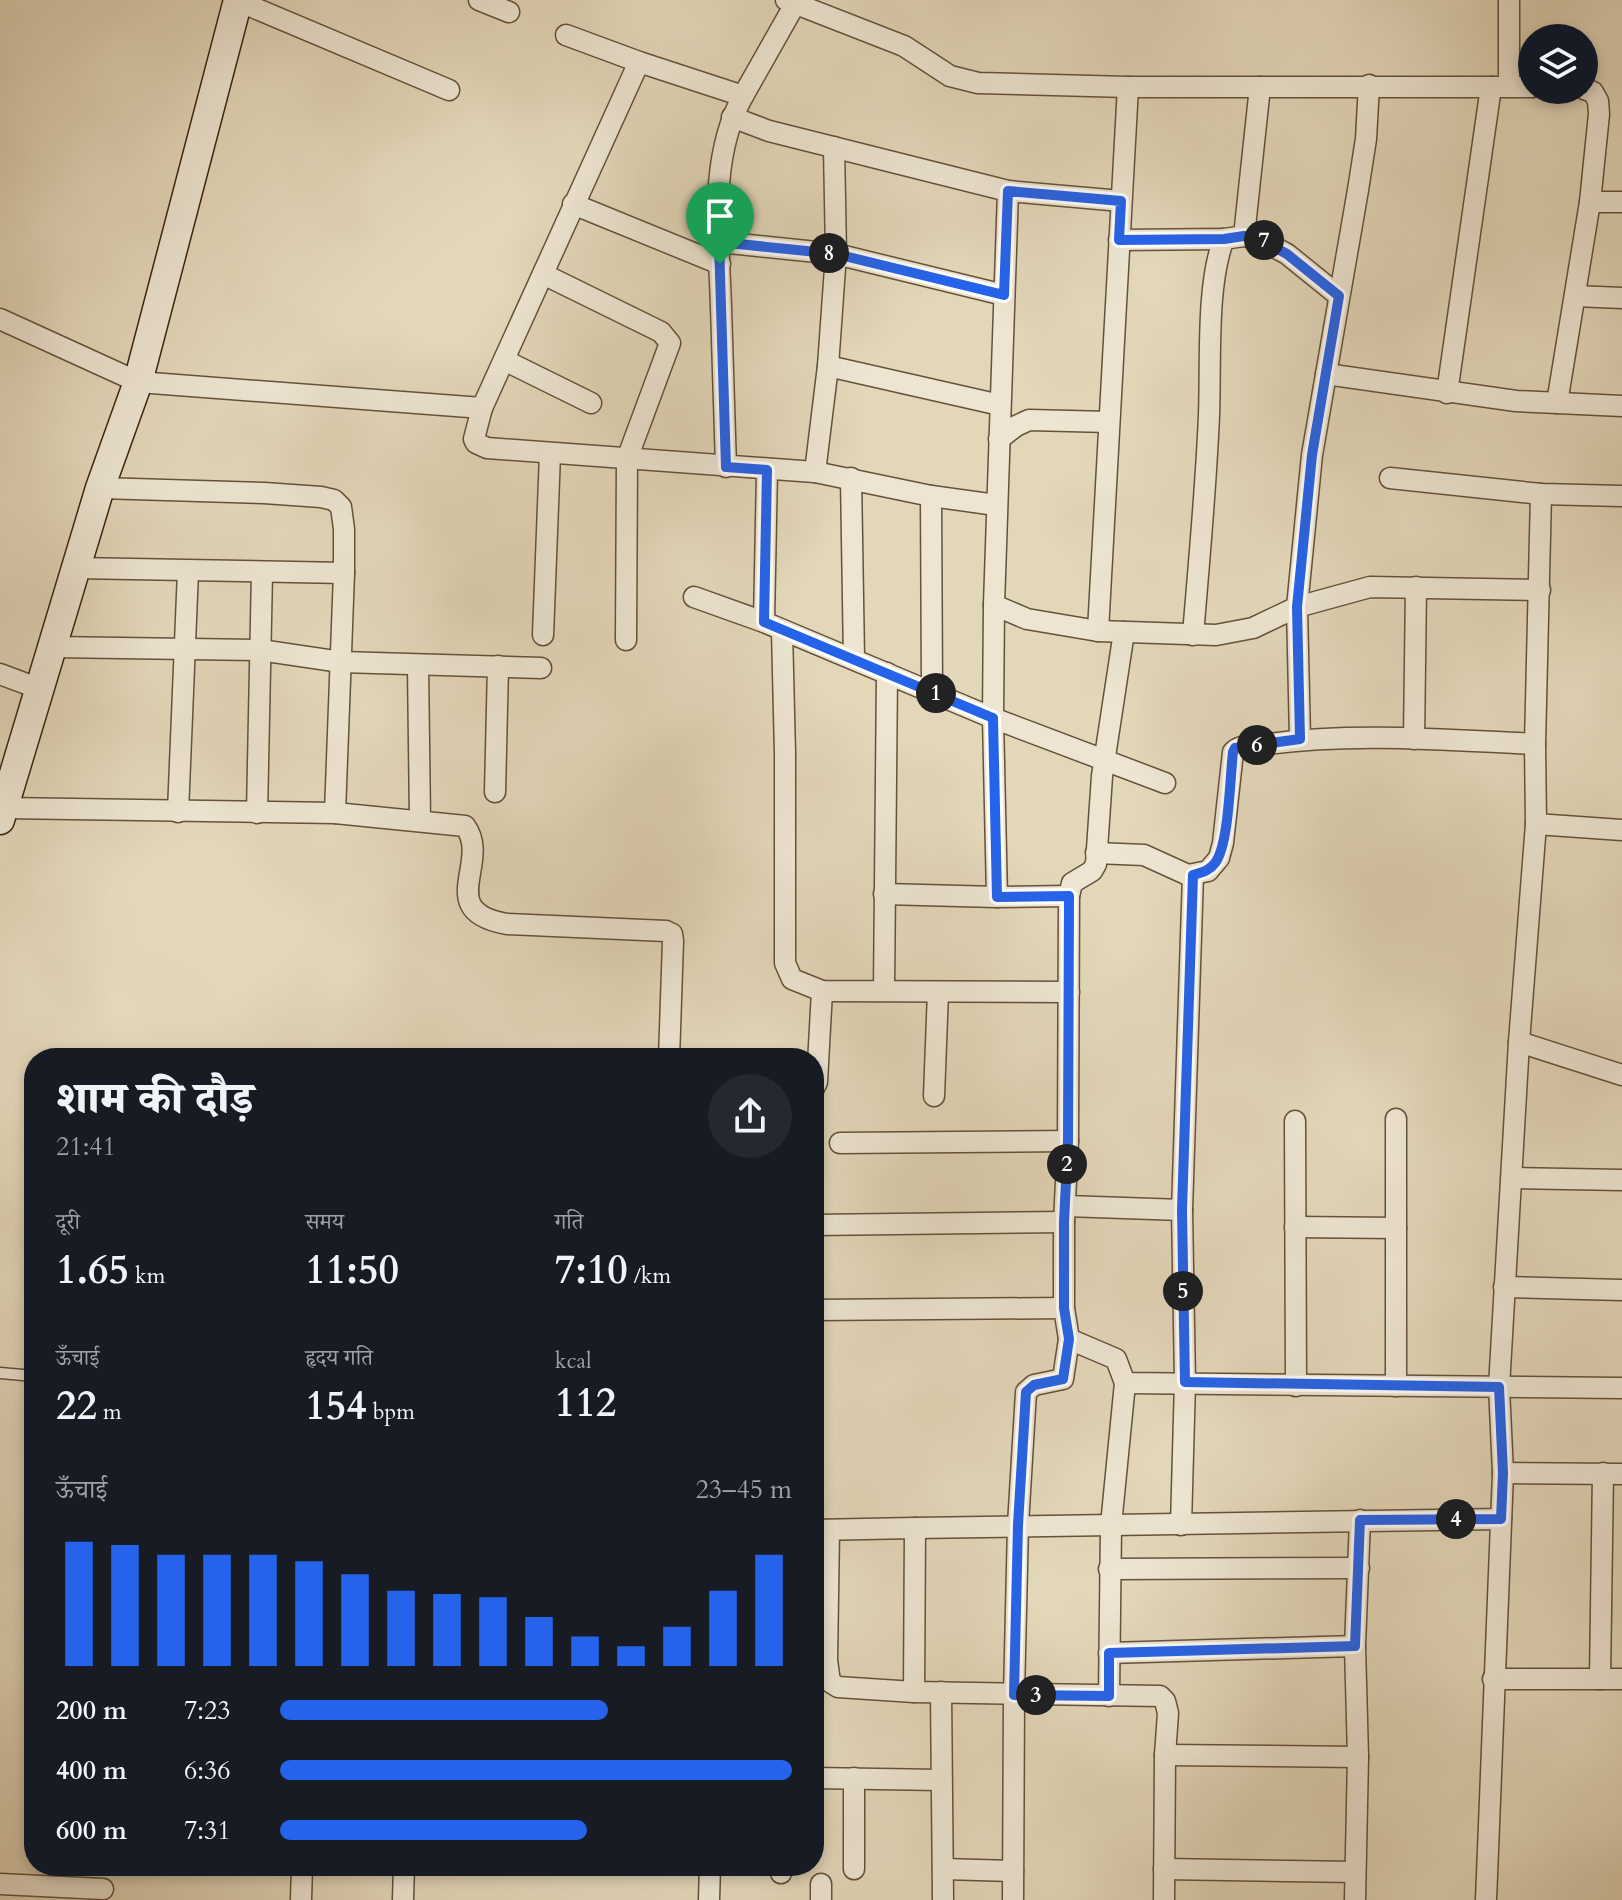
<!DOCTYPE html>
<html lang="hi">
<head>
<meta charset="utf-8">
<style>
	body { margin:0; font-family:Cardo,"Noto Serif Devanagari",serif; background:#242831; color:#f1f3f6; height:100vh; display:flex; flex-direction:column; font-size:30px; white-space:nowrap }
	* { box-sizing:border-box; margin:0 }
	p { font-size:26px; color:#9ea1a6 }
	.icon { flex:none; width:44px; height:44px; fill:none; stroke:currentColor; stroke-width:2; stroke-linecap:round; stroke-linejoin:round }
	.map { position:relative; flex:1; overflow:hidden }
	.drawer { position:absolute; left:24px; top:1048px; width:800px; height:828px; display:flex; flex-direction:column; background:#171b24; border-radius:32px; box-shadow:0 4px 12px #0003 }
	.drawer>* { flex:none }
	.fabs { position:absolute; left:1518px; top:24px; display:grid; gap:16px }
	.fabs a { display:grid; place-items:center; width:80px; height:80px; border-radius:50%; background:#171b24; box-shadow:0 4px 12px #0003; font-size:40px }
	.pin { position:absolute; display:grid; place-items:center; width:68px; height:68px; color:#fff; margin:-82px -34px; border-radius:50% 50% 50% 0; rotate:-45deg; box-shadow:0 0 8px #0007 }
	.pin .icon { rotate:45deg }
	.km { position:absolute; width:40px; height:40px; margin:-20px; border-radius:50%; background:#222; color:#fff; font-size:22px; line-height:40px; text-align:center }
	.round { display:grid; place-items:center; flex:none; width:84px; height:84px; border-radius:42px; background:#242831 }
	.overview { display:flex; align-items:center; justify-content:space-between; height:136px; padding:0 32px }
	h1 { font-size:44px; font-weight:800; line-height:60px }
	.stats { display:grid; grid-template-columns:repeat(3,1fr); gap:12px; height:136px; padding:8px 32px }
	.stats div { display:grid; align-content:center }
	.stats b { font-size:40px; font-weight:800 }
	.stats small { font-size:22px; font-weight:400 }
	.stats p { font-size:22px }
	.chart { height:224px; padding:16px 32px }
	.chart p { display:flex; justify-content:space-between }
	.chart svg { width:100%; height:144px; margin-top:8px; stroke:#2563eb; stroke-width:6 }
	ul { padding:0 32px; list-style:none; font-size:26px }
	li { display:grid; grid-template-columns:128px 96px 1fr; align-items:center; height:60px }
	li i { height:20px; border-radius:10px; background:#2563eb }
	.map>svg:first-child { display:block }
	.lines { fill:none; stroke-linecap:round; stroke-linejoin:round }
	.lane-casing { stroke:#645239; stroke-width:13 }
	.street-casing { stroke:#645239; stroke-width:23 }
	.secondary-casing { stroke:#39260e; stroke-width:31 }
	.lane { stroke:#ede5d2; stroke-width:10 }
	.street { stroke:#ede5d2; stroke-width:20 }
	.secondary { stroke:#ede5d2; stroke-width:28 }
	.route-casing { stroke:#fff; stroke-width:16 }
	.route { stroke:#2563eb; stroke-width:10 }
</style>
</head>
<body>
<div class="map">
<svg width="1622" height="1900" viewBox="0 0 1622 1900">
	<rect width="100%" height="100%" fill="#e3d7ba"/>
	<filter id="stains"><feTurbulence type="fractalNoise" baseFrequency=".0025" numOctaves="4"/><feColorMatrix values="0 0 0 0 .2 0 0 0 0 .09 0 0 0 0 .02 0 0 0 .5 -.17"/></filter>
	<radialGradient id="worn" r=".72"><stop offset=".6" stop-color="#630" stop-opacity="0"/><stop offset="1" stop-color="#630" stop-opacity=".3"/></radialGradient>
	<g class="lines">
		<defs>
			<path id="lane" d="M0,1373L34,1376"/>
			<g id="street">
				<path d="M479,0L509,12"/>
				<path d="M786,0L904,46L950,76L978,83L1128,87H1532"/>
				<path d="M1509,0V86"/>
				<path d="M238,1L449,90"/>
				<path d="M566,35L639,62"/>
				<path d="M743,96L795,4"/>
				<path d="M732,117L769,131L1008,191L1121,201"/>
				<path d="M1590,202H1622"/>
				<path d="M573,204L720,264"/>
				<path d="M1244,236L1260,87"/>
				<path d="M1119,240L1224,239L1244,236L1257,238L1287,254L1339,296"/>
				<path d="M719,242L836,254L1004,295"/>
				<path d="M543,274L661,332L670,343L627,459L626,640"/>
				<path d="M1575,296L1622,298"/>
				<path d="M0,319L138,382L482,408L474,439L476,443L487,448L815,472L931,496L932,691"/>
				<path d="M504,360L591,403"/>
				<path d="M828,366L1000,405"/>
				<path d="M1326,374L1516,401L1622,406"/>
				<path d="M1447,393L1491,87"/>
				<path d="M1557,403L1590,202L1599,114L1598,101L1593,92L1584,89"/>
				<path d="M482,408L639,62L743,96C708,159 719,238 721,307C723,360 724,414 726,467"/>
				<path d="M999,439L1016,426L1029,420L1109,422"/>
				<path d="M815,472L828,366L836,254L834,147"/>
				<path d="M851,478L854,659"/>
				<path d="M1390,478L1541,494L1622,496"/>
				<path d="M100,488L264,493L321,497L334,500L341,507L344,529V573L335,813"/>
				<path d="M931,496L996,505"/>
				<path d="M76,568L344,573"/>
				<path d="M694,597L764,622L993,718L1165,783"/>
				<path d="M994,605L1027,619L1098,631L1216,635L1253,628L1297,607L1370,587L1540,590"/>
				<path d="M764,622L767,470"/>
				<path d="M782,631L785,754V963L792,979L822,991L1069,992"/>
				<path d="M1098,631L1128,87"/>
				<path d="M543,635L550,454"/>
				<path d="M1193,635C1199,562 1206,488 1209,415C1211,365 1206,283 1224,239"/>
				<path d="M53,647L260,650L341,662L541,668"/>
				<path d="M418,665L420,820"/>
				<path d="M0,674L40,689"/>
				<path d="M1300,739L1297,607L1312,455L1358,190L1366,139L1369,85"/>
				<path d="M1414,739L1416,587"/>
				<path d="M495,792L498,666"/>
				<path d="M5,808L335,813L465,826C492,862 433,911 507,924L666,931L672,934L673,941L669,1058"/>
				<path d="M178,812L188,571"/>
				<path d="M257,813L262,572"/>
				<path d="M1536,824L1622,830"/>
				<path d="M1096,853L1144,855L1188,875L1208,871L1219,858L1223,843L1233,752C1242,743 1256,746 1268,744C1356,732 1447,740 1535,744"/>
				<path d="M884,894L997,897L1069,896"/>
				<path d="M997,897L993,718L994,605L1008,191"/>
				<path d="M884,990L887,673"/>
				<path d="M1519,1042L1622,1075"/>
				<path d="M814,1088L817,1082L822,991"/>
				<path d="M934,1096L938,992"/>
				<path d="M1396,1119V1386"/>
				<path d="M1295,1121L1296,1386"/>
				<path d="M840,1143L1068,1141"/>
				<path d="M1512,1178L1622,1180"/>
				<path d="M1066,1206L1182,1210"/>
				<path d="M814,1225L1064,1222"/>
				<path d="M1295,1227L1396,1228"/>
				<path d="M1504,1287L1622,1290"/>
				<path d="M814,1310L1064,1308"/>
				<path d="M1069,1339L1116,1359L1125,1383L1622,1388"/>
				<path d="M1503,1473L1622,1474"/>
				<path d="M1181,1525L1185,1382L1182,1210L1193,875"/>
				<path d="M915,1528L1501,1519"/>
				<path d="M814,1530L915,1528L914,1692L1160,1696L1165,1701L1168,1713L1165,1755L1164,1900"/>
				<path d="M829,1530L827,1660L830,1682L838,1687L914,1692"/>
				<path d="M1109,1569L1359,1568"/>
				<path d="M1109,1653L1355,1646"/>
				<path d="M1493,1679H1622"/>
				<path d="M1600,1679L1603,1473"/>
				<path d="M941,1692L943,1900"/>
				<path d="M1109,1696L1111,1525L1125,1383"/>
				<path d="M1165,1755L1358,1757"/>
				<path d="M814,1778L941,1780"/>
				<path d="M854,1869V1778"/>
				<path d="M943,1869L1013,1871"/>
				<path d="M1164,1869L1355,1872"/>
				<path d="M781,1873V1866"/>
				<path d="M0,1884L103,1889"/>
				<path d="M821,1884V1900"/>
				<path d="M301,1900L302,1866"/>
				<path d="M403,1900L404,1866"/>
				<path d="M709,1900L710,1866"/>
				<path d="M1013,1900L1014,1695L1018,1525L1026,1392L1034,1385L1063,1379L1069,1339L1064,1308V1222L1068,1141L1069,896L1072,883L1092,871L1096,864L1102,776L1124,632"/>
				<path d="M1355,1900L1358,1757L1355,1646L1360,1520"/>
				<path d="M1486,1900L1503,1473L1499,1387L1519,1042L1536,824L1535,744L1541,494"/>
			</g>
			<path id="secondary" d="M0,820L100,488L138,382L238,0"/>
		</defs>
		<use href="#lane" class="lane-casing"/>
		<use href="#street" class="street-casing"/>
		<use href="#secondary" class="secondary-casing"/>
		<use href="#lane" class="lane"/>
		<use href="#street" class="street"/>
		<use href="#secondary" class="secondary"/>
	</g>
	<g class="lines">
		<defs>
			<path id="route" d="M1008,191L1121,201L1119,240L1224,239L1244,236L1257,238L1287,254L1339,296L1312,455L1297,607L1300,739L1235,748L1233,752C1230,776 1229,846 1215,863C1209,871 1202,872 1193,875L1182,1210L1185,1382L1499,1387L1503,1473L1501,1519L1360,1520L1355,1646L1109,1653V1696L1014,1695L1018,1525L1026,1392L1034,1385L1063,1379L1069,1339L1064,1308V1222L1068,1141L1069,896L997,897L993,718L764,622L767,470L726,467L719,242L836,254L1004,295Z"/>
		</defs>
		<use href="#route" class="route-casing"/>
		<use href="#route" class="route"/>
	</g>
	<rect width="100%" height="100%" filter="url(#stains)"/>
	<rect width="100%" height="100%" fill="url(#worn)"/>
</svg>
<div class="fabs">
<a><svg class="icon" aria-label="layers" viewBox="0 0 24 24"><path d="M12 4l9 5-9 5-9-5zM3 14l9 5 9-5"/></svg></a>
</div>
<div class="pin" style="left:720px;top:264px;background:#1e9e55"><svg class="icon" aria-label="arrive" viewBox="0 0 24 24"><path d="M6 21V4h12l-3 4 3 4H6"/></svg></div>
<b class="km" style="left:936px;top:693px">1</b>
<b class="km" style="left:1067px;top:1164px">2</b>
<b class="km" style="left:1036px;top:1695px">3</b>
<b class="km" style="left:1456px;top:1519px">4</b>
<b class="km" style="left:1183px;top:1291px">5</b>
<b class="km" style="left:1257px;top:745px">6</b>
<b class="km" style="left:1264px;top:240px">7</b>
<b class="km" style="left:829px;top:253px">8</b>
<section class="drawer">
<div class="overview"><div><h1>शाम की दौड़</h1><p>21:41</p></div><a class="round"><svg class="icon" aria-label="share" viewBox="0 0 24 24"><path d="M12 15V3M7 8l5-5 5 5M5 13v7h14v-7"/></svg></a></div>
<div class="stats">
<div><p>दूरी</p><b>1.65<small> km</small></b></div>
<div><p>समय</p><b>11:50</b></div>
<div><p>गति</p><b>7:10<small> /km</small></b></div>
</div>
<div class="stats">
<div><p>ऊँचाई</p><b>22<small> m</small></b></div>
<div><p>हृदय गति</p><b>154<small> bpm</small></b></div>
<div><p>kcal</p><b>112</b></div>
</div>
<div class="chart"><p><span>ऊँचाई</span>23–45 m</p>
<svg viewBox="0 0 160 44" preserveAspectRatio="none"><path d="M5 44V6M15 44V7M25 44V10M35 44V10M45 44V10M55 44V12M65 44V16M75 44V21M85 44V22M95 44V23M105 44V29M115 44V35M125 44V38M135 44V32M145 44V21M155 44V10"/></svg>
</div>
<ul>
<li><b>200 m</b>7:23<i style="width:64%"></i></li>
<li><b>400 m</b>6:36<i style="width:100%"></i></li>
<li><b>600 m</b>7:31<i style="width:60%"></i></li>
</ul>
</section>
</div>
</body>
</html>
